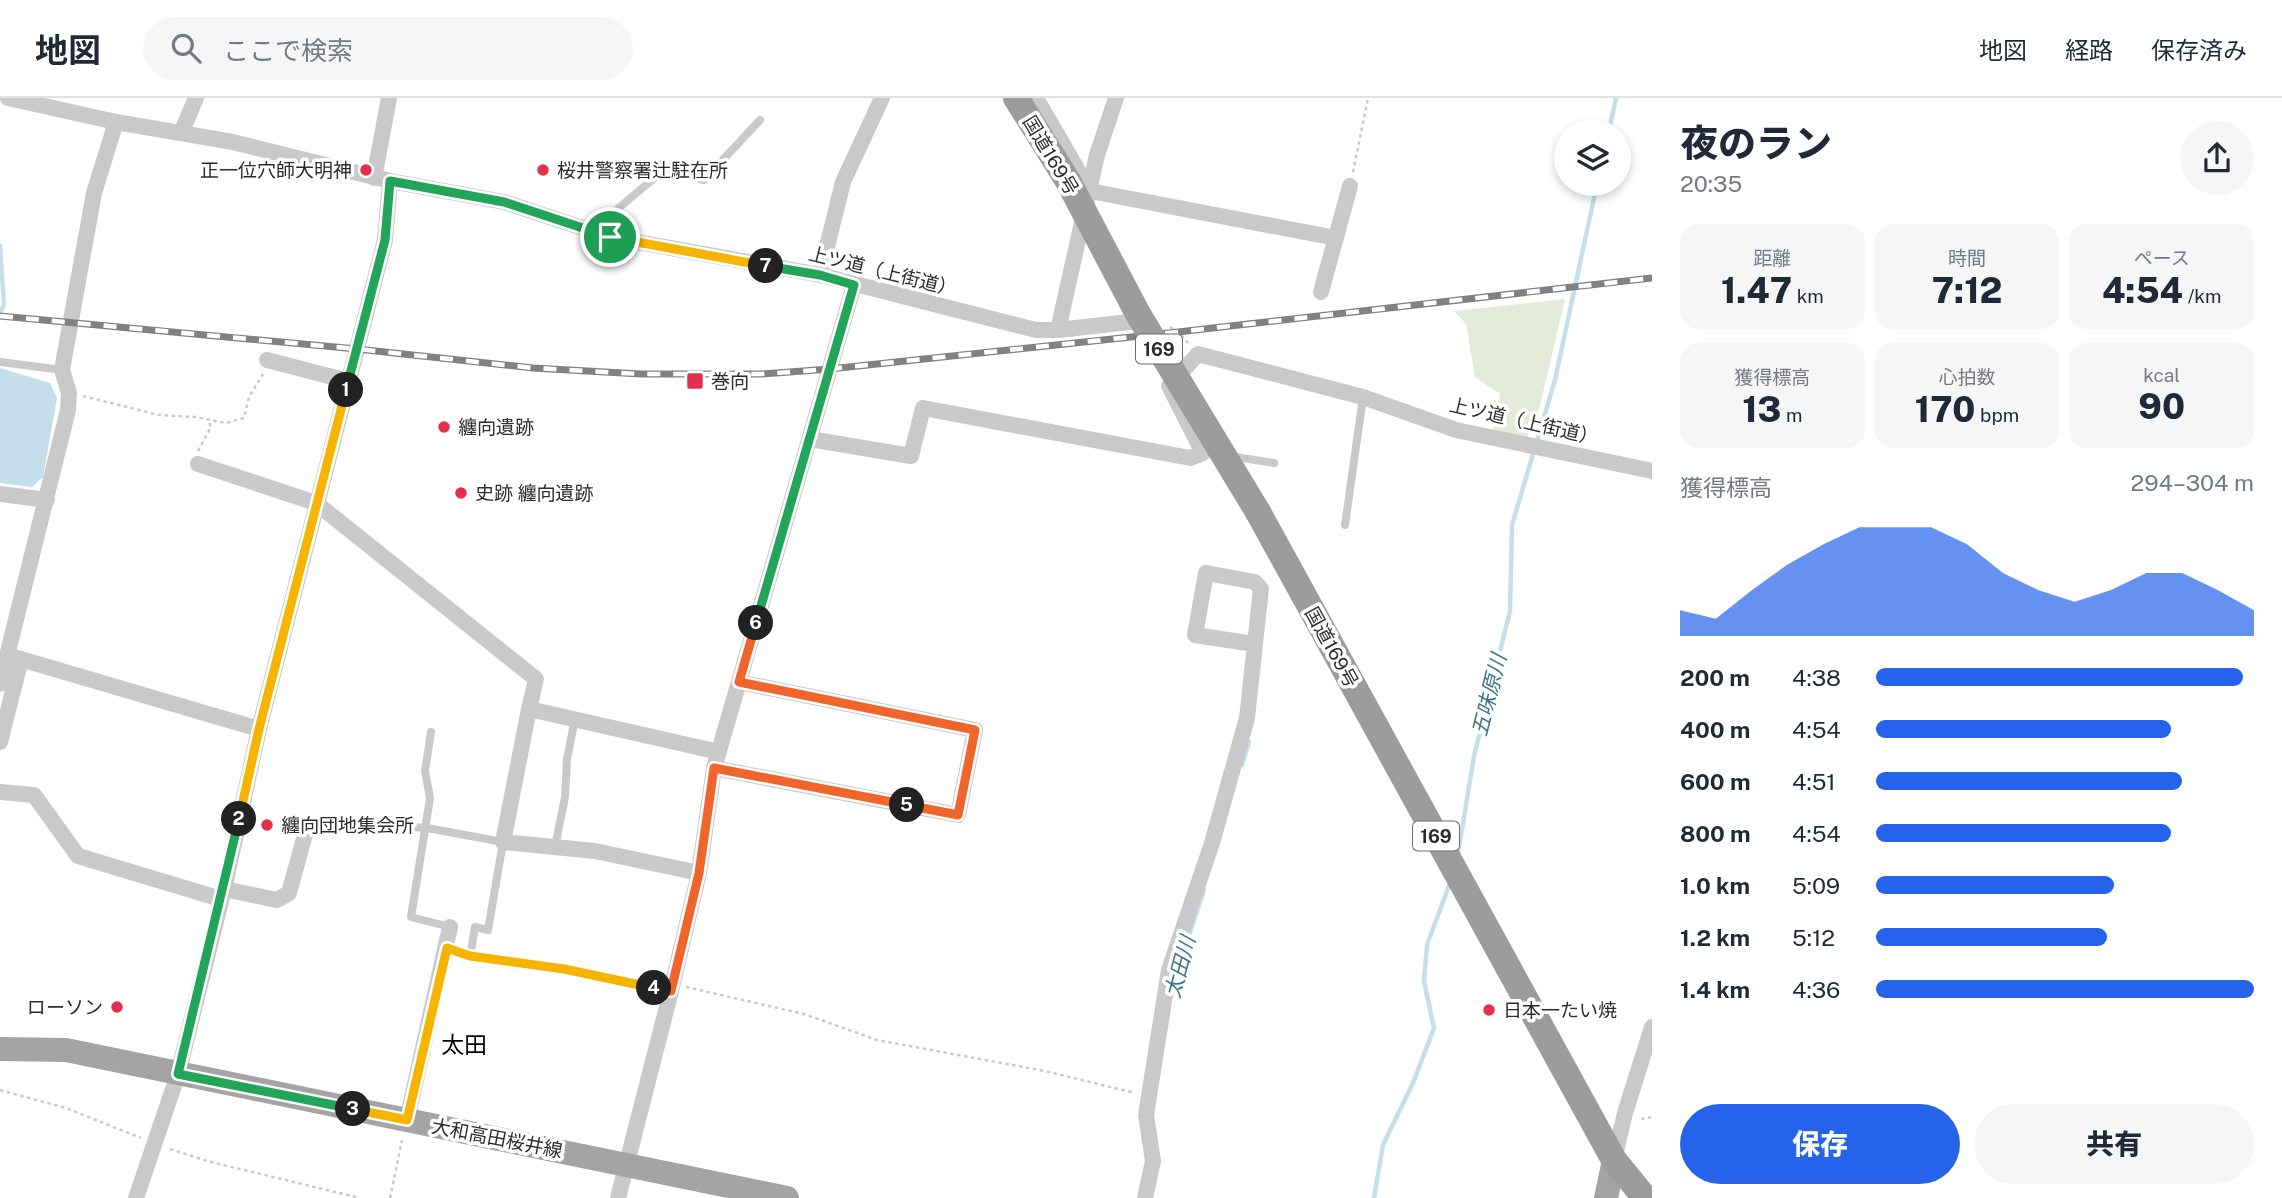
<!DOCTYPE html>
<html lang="ja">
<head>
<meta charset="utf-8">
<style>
	body { margin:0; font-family:"Public Sans","Noto Sans JP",sans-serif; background:#f6f6f7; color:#1f2937; height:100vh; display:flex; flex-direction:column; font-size:26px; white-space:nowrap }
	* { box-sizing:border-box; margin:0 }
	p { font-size:23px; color:#747a83 }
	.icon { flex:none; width:38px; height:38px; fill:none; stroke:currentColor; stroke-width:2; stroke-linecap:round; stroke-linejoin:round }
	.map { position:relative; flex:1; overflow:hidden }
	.panel { display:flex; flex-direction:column; background:#fff; width:630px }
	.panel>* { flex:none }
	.controls { position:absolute; left:1554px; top:21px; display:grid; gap:14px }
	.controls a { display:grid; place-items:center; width:77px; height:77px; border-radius:50%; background:#fff; box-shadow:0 4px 10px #0003; font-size:35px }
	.pin { position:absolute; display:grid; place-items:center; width:60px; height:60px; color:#fff; margin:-30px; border:4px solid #fff; border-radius:50%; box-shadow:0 2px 7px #0007 }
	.km { position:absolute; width:35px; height:35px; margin:-18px; border-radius:50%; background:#222; color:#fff; font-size:19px; line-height:35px; text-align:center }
	.round { display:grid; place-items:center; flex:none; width:74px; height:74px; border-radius:37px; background:#f6f6f7 }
	.summary { display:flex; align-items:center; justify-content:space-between; height:119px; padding:0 28px }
	h1 { font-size:38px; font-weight:800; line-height:52px }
	.figures { display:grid; grid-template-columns:repeat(3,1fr); gap:10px; height:119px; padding:7px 28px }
	.figures div { display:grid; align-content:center; border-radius:18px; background:#f6f6f7; text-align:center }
	.figures b { font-size:35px; font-weight:800 }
	.figures small { font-size:19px; font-weight:400 }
	.figures p { font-size:19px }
	.chart { height:196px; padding:14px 28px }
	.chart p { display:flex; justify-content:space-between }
	.chart svg { width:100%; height:126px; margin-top:7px; fill:#2563eb; opacity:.7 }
	.primary-button { display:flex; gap:14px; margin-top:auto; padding:14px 28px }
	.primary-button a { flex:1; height:80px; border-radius:42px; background:#2563eb; color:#fff; font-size:28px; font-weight:800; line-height:80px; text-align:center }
	.primary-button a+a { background:#f6f6f7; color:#1f2937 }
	ul { padding:0 28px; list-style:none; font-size:23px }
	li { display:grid; grid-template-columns:112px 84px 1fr; align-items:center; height:52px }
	li i { height:18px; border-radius:9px; background:#2563eb }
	header { display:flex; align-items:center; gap:42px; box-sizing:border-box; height:98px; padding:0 35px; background:#fff; border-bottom:2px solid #e0e1e3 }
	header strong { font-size:33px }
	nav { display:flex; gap:38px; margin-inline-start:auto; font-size:24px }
	.search { width:490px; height:63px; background:#f6f6f7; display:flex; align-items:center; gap:18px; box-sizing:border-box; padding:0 24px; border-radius:38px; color:#747a83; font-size:26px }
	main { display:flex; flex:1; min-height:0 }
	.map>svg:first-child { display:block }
	.green { fill:#e4ead9 }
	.water { fill:#c5dfea }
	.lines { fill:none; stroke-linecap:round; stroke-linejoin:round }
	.stream { stroke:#c5dfea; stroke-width:4.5 }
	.path { stroke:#c9c9c9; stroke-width:2.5; stroke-dasharray:3.5 3.5; stroke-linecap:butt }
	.service { stroke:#c9c9c9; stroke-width:8 }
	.minor { stroke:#c9c9c9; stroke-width:16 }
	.primary { stroke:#a4a4a4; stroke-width:24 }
	.trunk { stroke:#9c9c9c; stroke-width:26 }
	.rail-casing { stroke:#818181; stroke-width:7 }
	.rail { stroke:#fff; stroke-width:4.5; stroke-dasharray:13; stroke-linecap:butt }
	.trunk-bridge { stroke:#9c9c9c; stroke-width:26 }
	.split-1-casing { stroke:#fff; stroke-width:14 }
	.split-2-casing { stroke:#fff; stroke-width:14 }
	.split-3-casing { stroke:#fff; stroke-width:14 }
	.split-4-casing { stroke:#fff; stroke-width:14 }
	.split-5-casing { stroke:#fff; stroke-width:14 }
	.split-6-casing { stroke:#fff; stroke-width:14 }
	.split-7-casing { stroke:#fff; stroke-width:14 }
	.split-8-casing { stroke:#fff; stroke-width:14 }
	.split-1 { stroke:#22a559; stroke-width:9 }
	.split-2 { stroke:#f5b400; stroke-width:9 }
	.split-3 { stroke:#22a559; stroke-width:9 }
	.split-4 { stroke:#f5b400; stroke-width:9 }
	.split-5 { stroke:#f0652b; stroke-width:9 }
	.split-6 { stroke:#f0652b; stroke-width:9 }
	.split-7 { stroke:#22a559; stroke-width:9 }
	.split-8 { stroke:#f5b400; stroke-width:9 }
	.poi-dot { fill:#e22f4e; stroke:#fff; stroke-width:2.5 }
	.labels { text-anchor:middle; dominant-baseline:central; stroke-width:7; stroke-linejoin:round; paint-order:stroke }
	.shield { fill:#fff; stroke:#6b6b6b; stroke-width:2 }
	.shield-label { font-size:18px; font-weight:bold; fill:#2c2c2c }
	.street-label { font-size:19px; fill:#2c2c2c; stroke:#fff }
	.poi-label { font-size:19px; fill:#2c2c2c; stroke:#fff; text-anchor:start }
	.water-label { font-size:21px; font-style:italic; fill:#3c758c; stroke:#fff }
	.quarter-label { font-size:23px; fill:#000; stroke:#fff }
</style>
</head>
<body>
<header>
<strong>地図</strong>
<div class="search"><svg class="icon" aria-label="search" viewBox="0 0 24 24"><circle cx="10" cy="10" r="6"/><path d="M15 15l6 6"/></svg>ここで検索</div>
<nav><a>地図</a><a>経路</a><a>保存済み</a></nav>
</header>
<main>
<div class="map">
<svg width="1652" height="1100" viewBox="0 0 1652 1100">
	<rect width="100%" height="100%" fill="#fff"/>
	<path class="green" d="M1565,201L1540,308L1527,340L1493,332L1500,296L1475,279L1466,226L1454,213Z"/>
	<path class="water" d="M0,270L50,285L57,300L43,379L32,389L0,385Z"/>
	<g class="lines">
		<g class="stream">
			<path d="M1609,33L1616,0"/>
			<path d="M0,148L4,207L0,214"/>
			<path d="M1242,667L1249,644"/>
			<path d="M1458,756L1474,658L1510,513L1512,427L1555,282L1597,86"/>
			<path d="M1175,880L1204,792"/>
			<path d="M1374,1100L1383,1047L1413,985L1434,930L1424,883L1427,847L1450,785"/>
		</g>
		<g class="path">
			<path d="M1353,74L1368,0"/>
			<path d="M1170,229L1178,234L1189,246"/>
			<path d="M83,298L159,317L195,319L226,325L244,320L249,299L263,276"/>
			<path d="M198,353L211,329L208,321"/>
			<path d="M686,889L804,916L877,942L1045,973L1135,995"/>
			<path d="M0,992L66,1010L141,1040"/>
			<path d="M1641,1021L1652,1019"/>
			<path d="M170,1051L207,1063L360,1100"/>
			<path d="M390,1100L402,1042"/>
		</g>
		<g class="service">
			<path d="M591,133L664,72L704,82L760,22"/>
			<path d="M0,264L62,272"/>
			<path d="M1230,358L1274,365"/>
			<path d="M1345,427L1363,299"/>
			<path d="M431,634L425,673L430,700L411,819L450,829"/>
			<path d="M306,733L325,724L427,730L503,744L488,832L475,829L470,858"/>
			<path d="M555,749L565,699L567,661L575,621"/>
			<path d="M447,851L470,858L564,871L671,893"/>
		</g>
		<g class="minor">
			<path d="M8,0L116,24L233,44L390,83L504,104L610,139L820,177L1036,232H1058L1147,222"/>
			<path d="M1036,0L1090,93L1336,140"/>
			<path d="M181,35L196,0"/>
			<path d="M374,80L389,0"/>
			<path d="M820,177L843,84L882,0"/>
			<path d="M1321,194L1350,88"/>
			<path d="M1058,232L1097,57L1116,0"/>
			<path d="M267,262L348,283"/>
			<path d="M810,341L911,358L923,310L1190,360L1203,355L1169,288L1198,256L1363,299L1456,332L1652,373"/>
			<path d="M198,366L316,405L536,581L529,611L719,654"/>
			<path d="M0,396L47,402"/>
			<path d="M7,557L259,631"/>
			<path d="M0,586L68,312L69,295L62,272L94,95L116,24"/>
			<path d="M529,611L503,744L595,753L699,775"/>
			<path d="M0,644L21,561"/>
			<path d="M714,670L958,717L975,632L739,584"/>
			<path d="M0,694L34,697L78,758L221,801"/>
			<path d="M224,791L277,802L289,795L306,733"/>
			<path d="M407,1022L450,829"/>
			<path d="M1614,1062L1625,1015L1652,929"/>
			<path d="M136,1100L178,976L224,791L259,631L385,142L390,83"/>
			<path d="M618,1100L671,893L699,775L714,670L854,187"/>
			<path d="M1145,1100L1153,1063L1146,1017L1169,872L1212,745L1247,620L1261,491L1255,484L1206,475L1195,537L1254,546"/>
		</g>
		<g class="primary">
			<path d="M0,951L66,952L787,1100"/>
			<path d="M1606,1100L1614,1062"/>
		</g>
		<g class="trunk">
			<path d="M1016,0L1068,83"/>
			<path d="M1258,414L1614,1062L1645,1100"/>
		</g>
		<defs>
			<path id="rail" d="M0,218L357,251L533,270L641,276H762L830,271L1178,234L1652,180"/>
		</defs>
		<use href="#rail" class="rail-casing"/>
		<use href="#rail" class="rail"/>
		<path class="trunk-bridge" d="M1068,83L1138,216L1258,414"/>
	</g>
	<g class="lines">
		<defs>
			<path id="split-1" d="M346,292L385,142L390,83L504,104L610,139"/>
			<path id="split-2" d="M239,721L259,631L346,292"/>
			<path id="split-3" d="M239,721L178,976L353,1011"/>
			<path id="split-4" d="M353,1011L407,1022L447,850L470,858L564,871L654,890"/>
			<path id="split-5" d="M654,890L671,893L699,775L714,670L907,707"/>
			<path id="split-6" d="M756,525L739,584L975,632L958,717L907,707"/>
			<path id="split-7" d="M756,525L854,187L820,177L766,168"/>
			<path id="split-8" d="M610,139L766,168"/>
		</defs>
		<use href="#split-1" class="split-1-casing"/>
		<use href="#split-2" class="split-2-casing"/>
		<use href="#split-3" class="split-3-casing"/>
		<use href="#split-4" class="split-4-casing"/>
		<use href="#split-5" class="split-5-casing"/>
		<use href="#split-6" class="split-6-casing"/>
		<use href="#split-7" class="split-7-casing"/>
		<use href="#split-8" class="split-8-casing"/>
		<use href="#split-1" class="split-1"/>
		<use href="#split-2" class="split-2"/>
		<use href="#split-3" class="split-3"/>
		<use href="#split-4" class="split-4"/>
		<use href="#split-5" class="split-5"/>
		<use href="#split-6" class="split-6"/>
		<use href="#split-7" class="split-7"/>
		<use href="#split-8" class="split-8"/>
	</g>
	<g class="poi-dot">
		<circle cx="366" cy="72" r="7"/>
		<circle cx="543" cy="72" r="7"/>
		<rect x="686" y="274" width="18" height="18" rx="3.5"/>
		<circle cx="444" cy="329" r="7"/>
		<circle cx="461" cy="395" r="7"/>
		<circle cx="267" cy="727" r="7"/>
		<circle cx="117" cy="909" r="7"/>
		<circle cx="1489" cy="912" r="7"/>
	</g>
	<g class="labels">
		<g class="shield">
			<rect x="1136" y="236.5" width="46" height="29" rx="5"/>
			<rect x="1413" y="723.5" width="46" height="29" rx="5"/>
		</g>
		<g class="shield-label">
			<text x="1159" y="251">169</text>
			<text x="1436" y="738">169</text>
		</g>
		<g class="street-label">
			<text transform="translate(1051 57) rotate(59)">国道169号</text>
			<text transform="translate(883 173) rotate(14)">上ツ道（上街道）</text>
			<text transform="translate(1524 323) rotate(13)">上ツ道（上街道）</text>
			<text transform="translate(1332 549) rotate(61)">国道169号</text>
			<text transform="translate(497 1040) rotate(11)">大和高田桜井線</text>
		</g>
		<g class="poi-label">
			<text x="352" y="72" text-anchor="end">正一位穴師大明神</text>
			<text x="557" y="72">桜井警察署辻駐在所</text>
			<text x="711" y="283">巻向</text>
			<text x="458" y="329">纏向遺跡</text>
			<text x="475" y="395">史跡 纏向遺跡</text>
			<text x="281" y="727">纏向団地集会所</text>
			<text x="103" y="909" text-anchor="end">ローソン</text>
			<text x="1503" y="912">日本一たい焼</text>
		</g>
		<g class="water-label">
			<text transform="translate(1489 597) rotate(-76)">五味原川</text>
			<text transform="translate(1180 869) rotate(-75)">太田川</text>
		</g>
		<g class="quarter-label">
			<text x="464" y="946">太田</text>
		</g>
	</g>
</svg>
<div class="controls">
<a><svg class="icon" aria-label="layers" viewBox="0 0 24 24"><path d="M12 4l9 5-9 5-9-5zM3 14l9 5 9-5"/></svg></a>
</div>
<div class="pin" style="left:610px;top:139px;background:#1e9e55"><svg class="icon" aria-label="arrive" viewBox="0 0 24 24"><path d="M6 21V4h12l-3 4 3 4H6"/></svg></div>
<b class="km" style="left:346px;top:292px">1</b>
<b class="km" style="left:239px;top:721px">2</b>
<b class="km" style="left:353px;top:1011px">3</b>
<b class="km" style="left:654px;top:890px">4</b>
<b class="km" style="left:907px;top:707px">5</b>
<b class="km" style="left:756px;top:525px">6</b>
<b class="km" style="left:766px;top:168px">7</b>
</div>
<section class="panel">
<div class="summary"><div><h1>夜のラン</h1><p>20:35</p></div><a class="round"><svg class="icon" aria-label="share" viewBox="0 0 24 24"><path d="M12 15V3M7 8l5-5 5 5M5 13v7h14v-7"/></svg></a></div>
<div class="figures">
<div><p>距離</p><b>1.47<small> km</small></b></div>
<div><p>時間</p><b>7:12</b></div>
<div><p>ペース</p><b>4:54<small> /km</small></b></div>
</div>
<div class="figures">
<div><p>獲得標高</p><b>13<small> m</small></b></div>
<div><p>心拍数</p><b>170<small> bpm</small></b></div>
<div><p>kcal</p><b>90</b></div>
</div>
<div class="chart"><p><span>獲得標高</span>294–304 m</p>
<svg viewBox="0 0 160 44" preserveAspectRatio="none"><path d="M0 44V35L10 38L20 28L30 19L40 12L50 6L60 6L70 6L80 12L90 22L100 28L110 32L120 28L130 22L140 22L150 28L160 35V44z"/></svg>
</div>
<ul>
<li><b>200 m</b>4:38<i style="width:97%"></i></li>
<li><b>400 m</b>4:54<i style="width:78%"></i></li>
<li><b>600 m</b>4:51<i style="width:81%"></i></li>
<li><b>800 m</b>4:54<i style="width:78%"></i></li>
<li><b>1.0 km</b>5:09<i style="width:63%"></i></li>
<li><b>1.2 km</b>5:12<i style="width:61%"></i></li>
<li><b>1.4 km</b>4:36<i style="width:100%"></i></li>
</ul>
<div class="primary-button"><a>保存</a><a>共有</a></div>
</section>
</main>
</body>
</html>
